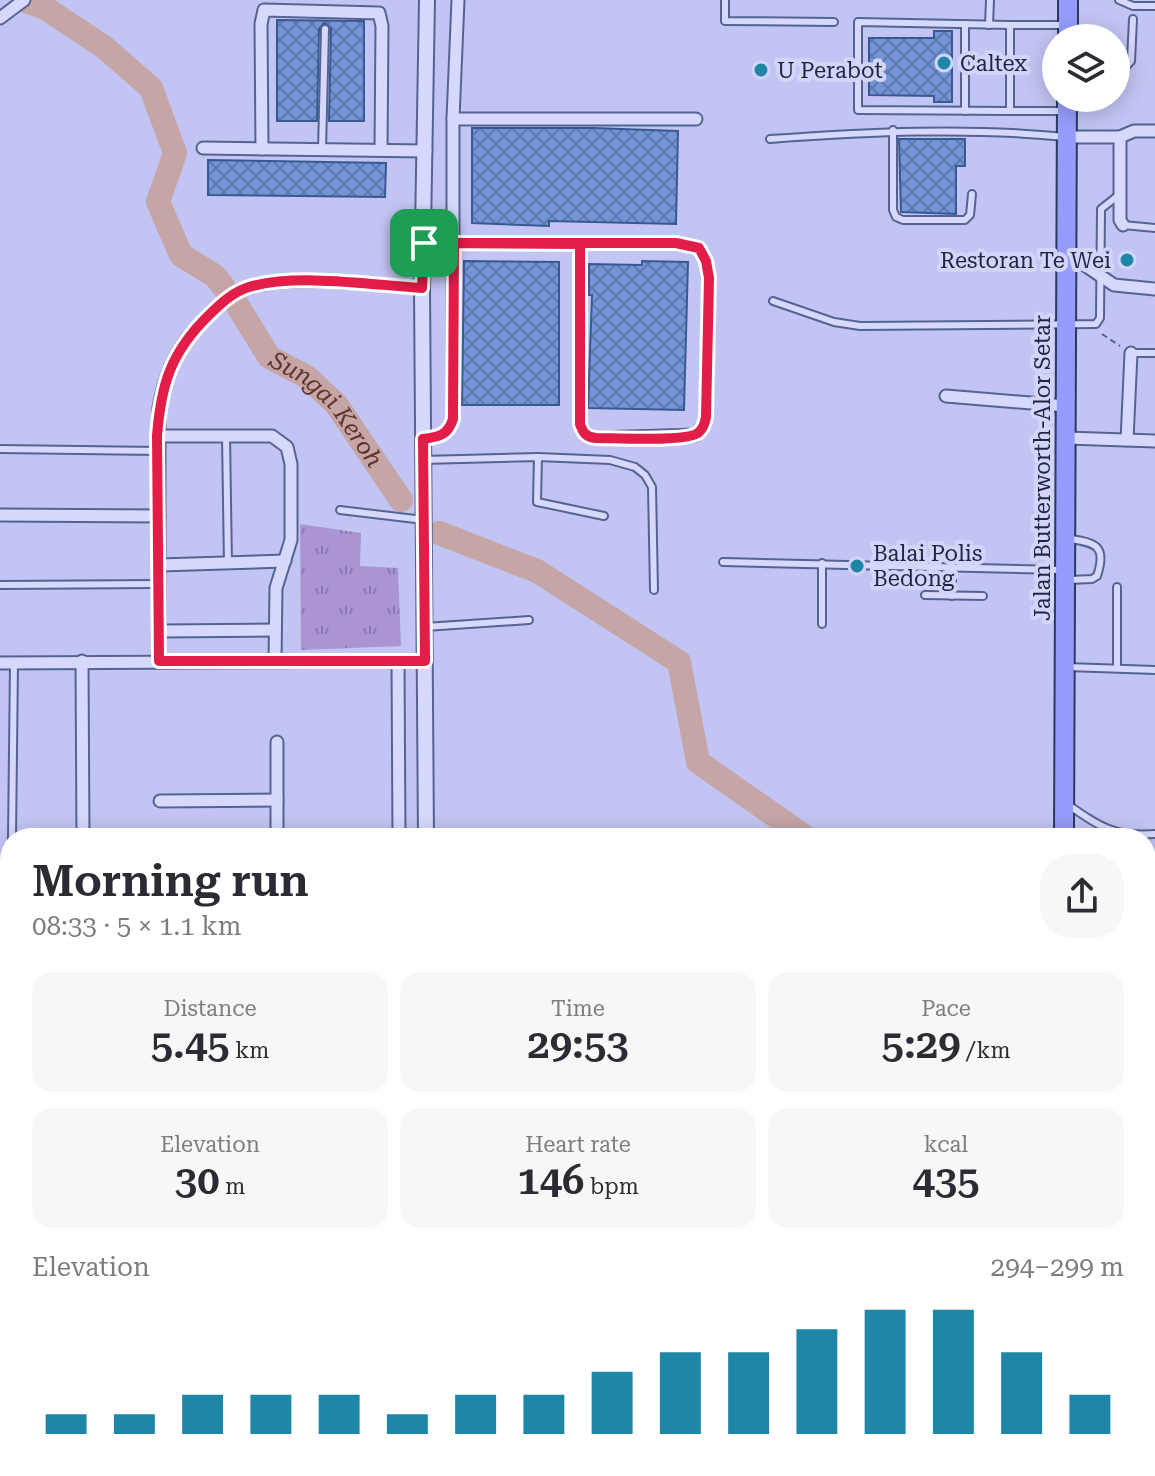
<!DOCTYPE html>
<html lang="en">
<head>
<meta charset="utf-8">
<style>
	body { margin:0; font-family:"Roboto Serif",serif; background:#f7f7f7; color:#2b2b33; height:100vh; display:flex; flex-direction:column; font-size:30px; white-space:nowrap }
	* { box-sizing:border-box; margin:0 }
	p { font-size:26px; color:#7c7c81 }
	.icon { flex:none; width:44px; height:44px; fill:none; stroke:currentColor; stroke-width:2; stroke-linecap:round; stroke-linejoin:round }
	.map { position:relative; flex:1; overflow:hidden }
	.drawer { position:absolute; left:0px; top:828px; width:1156px; height:648px; display:flex; flex-direction:column; background:#fff; border-radius:32px 32px 0 0; box-shadow:0 4px 20px #0003 }
	.drawer>* { flex:none }
	.tools { position:absolute; left:1042px; top:24px; display:grid; gap:16px }
	.tools a { display:grid; place-items:center; width:88px; height:88px; border-radius:50%; background:#fff; box-shadow:0 4px 20px #0003; font-size:40px }
	.pin { position:absolute; display:grid; place-items:center; width:68px; height:68px; color:#fff; margin:-34px; border-radius:16px; box-shadow:0 4px 12px #0006 }
	.round { display:grid; place-items:center; flex:none; width:84px; height:84px; border-radius:32px; background:#f7f7f7 }
	.head { display:flex; align-items:center; justify-content:space-between; height:136px; padding:0 32px }
	h1 { font-size:44px; font-weight:600; line-height:60px }
	.figures { display:grid; grid-template-columns:repeat(3,1fr); gap:12px; height:136px; padding:8px 32px }
	.figures div { display:grid; align-content:center; border-radius:20px; background:#f7f7f7; text-align:center }
	.figures b { font-size:40px; font-weight:600 }
	.figures small { font-size:22px; font-weight:400 }
	.figures p { font-size:22px }
	.chart { height:224px; padding:16px 32px }
	.chart p { display:flex; justify-content:space-between }
	.chart svg { width:100%; height:144px; margin-top:8px; stroke:#1e87a7; stroke-width:6 }
	.map>svg:first-child { display:block }
	.park { fill:url(#park-tufts) }
	.lines { fill:none; stroke-linecap:round; stroke-linejoin:round }
	.river { stroke:#c5a5a6; stroke-width:24 }
	.building { fill:url(#building-cross-hatch); stroke:#395992; stroke-width:2 }
	.service-casing { stroke:#566390; stroke-width:10 }
	.minor-casing { stroke:#566390; stroke-width:15 }
	.tertiary-casing { stroke:#566390; stroke-width:18 }
	.primary-casing { stroke:#2b3a5d; stroke-width:22 }
	.path { stroke:#566390; stroke-width:2; stroke-dasharray:6 4; stroke-linecap:butt }
	.service { stroke:#d6d9fd; stroke-width:6 }
	.minor { stroke:#d6d9fd; stroke-width:11 }
	.tertiary { stroke:#d6d9fd; stroke-width:14 }
	.primary { stroke:#959cfb; stroke-width:18 }
	.route-casing { stroke:#fff; stroke-width:16 }
	.route { stroke:#e11d48; stroke-width:10 }
	.poi-dot { fill:#1e87a7; stroke:#d2d4fa; stroke-width:3 }
	.labels { text-anchor:middle; dominant-baseline:central; stroke-width:8; stroke-linejoin:round; paint-order:stroke }
	.poi-label { font-size:22px; fill:#1c263e; stroke:#d2d4fa; text-anchor:start }
	.street-label { font-size:22px; fill:#1c263e; stroke:#d2d4fa }
	.water-label { font-size:24px; font-style:italic; fill:#5f332a; stroke:#d2d4fa }
</style>
</head>
<body>
<div class="map">
<svg width="1155" height="1476" viewBox="0 0 1155 1476">
	<defs>
		<pattern id="park-tufts" width="24" height="20" patternUnits="userSpaceOnUse" patternTransform="scale(2)"><rect width="24" height="20" fill="#ab94d3"/><path d="M3 7l-1-3M5 7V3M7 7l1-3M15 17l-1-3M17 17v-4M19 17l1-3" fill="none" stroke="#8a79ad"/></pattern>
		<pattern id="building-cross-hatch" width="8" height="8" patternUnits="userSpaceOnUse" patternTransform="scale(2)"><rect width="8" height="8" fill="#7395d6"/><path d="M0 0l8 8M0 8l8-8" fill="none" stroke="#5e79af"/></pattern>
	</defs>
	<rect width="100%" height="100%" fill="#c2c5f3"/>
	<path class="park" d="M300,524L361,533L360,566L398,568L401,646L301,650Z"/>
	<g class="lines">
		<g class="river">
			<path id="s1" d="M23,0L45,8L104,47L151,88L175,153L158,202L181,255L215,276L236,303L269,357L307,377L336,404L401,500"/>
			<path d="M439,533L537,571L679,662L698,762L807,838"/>
			<path d="M1146,1197L1155,1206"/>
		</g>
	</g>
	<g class="building">
		<path d="M277,20L364,21V121H329L331,29L324,23L319,29L317,121H277Z"/>
		<path d="M934,31H952V102H934V96L869,95V38H934Z"/>
		<path d="M472,128H593L678,131L676,224L549,221V226L472,223Z"/>
		<path d="M899,139H965V166H956V214L901,212Z"/>
		<path d="M208,160L386,163L385,197L208,195Z"/>
		<path d="M464,261L559,262V405H462Z"/>
		<path d="M642,261L688,262L684,410L588,408L592,295H589V264L642,265Z"/>
	</g>
	<g class="lines">
		<defs>
			<g id="service">
				<path d="M725,0V21L834,22"/>
				<path d="M1119,0L1133,6H1155"/>
				<path d="M965,24V111"/>
				<path d="M989,25L990,0"/>
				<path d="M1010,25L858,22V110L1010,111"/>
				<path d="M1063,25H1010V111H1064"/>
				<path d="M1116,73L1122,71L1131,61L1133,19"/>
				<path d="M893,130V210L896,217L903,220H965L970,215L972,194"/>
				<path d="M770,139C869,132 967,127 1066,137"/>
				<path d="M322,150L325,29"/>
				<path d="M1123,225L1155,228"/>
				<path d="M773,301L834,322L860,326L1096,324L1100,318L1101,209L1120,194"/>
				<path d="M1131,353H1155"/>
				<path d="M226,436L228,564"/>
				<path d="M0,449L158,451"/>
				<path d="M538,457L537,502L604,516"/>
				<path d="M423,460L538,457L610,460L635,467L645,475L652,487L654,590"/>
				<path d="M340,510L424,520"/>
				<path d="M1066,538C1093,543 1108,543 1097,576L1092,579L1069,580"/>
				<path d="M723,562L1063,570"/>
				<path d="M0,585L159,584"/>
				<path d="M1117,587V668"/>
				<path d="M925,595L983,596"/>
				<path d="M952,596V567"/>
				<path d="M822,624V563"/>
				<path d="M425,627L529,620"/>
				<path d="M1067,667L1155,670"/>
				<path d="M1067,804C1100,827 1114,837 1155,834"/>
				<path d="M12,838L14,663"/>
				<path d="M1146,987L1155,988"/>
				<path d="M1146,1138L1155,1145"/>
				<path d="M943,1476V1466"/>
			</g>
			<g id="minor">
				<path d="M0,18L24,0"/>
				<path d="M453,119H696"/>
				<path d="M1067,137H1120L1134,131H1155"/>
				<path d="M1120,137V220L1123,225"/>
				<path d="M203,148L426,151"/>
				<path d="M262,149L261,24L264,10L379,13L382,26L381,150"/>
				<path d="M424,243H676L699,248L706,261L709,278L706,417L704,425L696,435L596,438C586,437 583,433 580,424V244"/>
				<path d="M1067,253L1114,285L1155,289"/>
				<path d="M946,396L1066,406"/>
				<path d="M157,436H272L287,447L291,464V540L276,588L275,661"/>
				<path d="M1066,438L1155,441"/>
				<path d="M423,439C439,437 448,435 453,419V119L458,0"/>
				<path d="M1127,440L1131,353"/>
				<path d="M0,515L159,516"/>
				<path d="M160,565L285,561"/>
				<path d="M160,631L275,630"/>
				<path d="M82,661L83,838"/>
				<path d="M159,661V408C164,376 176,349 198,326C210,313 223,299 240,291C282,272 374,285 422,288"/>
				<path d="M398,661L399,838"/>
				<path d="M0,663L425,661"/>
				<path d="M160,801L277,800"/>
				<path d="M277,838V742"/>
				<path d="M0,875H10"/>
				<path d="M3,1014L10,1015"/>
				<path d="M448,1466V1476"/>
				<path d="M874,1466V1476"/>
				<path d="M1006,1466V1476"/>
			</g>
			<g id="tertiary">
				<path d="M426,838L422,288L427,0"/>
				<path d="M432,1466V1476"/>
			</g>
			<g id="primary">
				<path d="M1068,38V0"/>
				<path d="M1064,838L1067,98"/>
				<path d="M1059,1476V1466"/>
			</g>
		</defs>
		<use href="#service" class="service-casing"/>
		<use href="#minor" class="minor-casing"/>
		<use href="#tertiary" class="tertiary-casing"/>
		<use href="#primary" class="primary-casing"/>
		<path class="path" d="M1102,334L1120,346"/>
		<use href="#service" class="service"/>
		<use href="#minor" class="minor"/>
		<use href="#tertiary" class="tertiary"/>
		<use href="#primary" class="primary"/>
	</g>
	<g class="lines">
		<defs>
			<path id="route" d="M424,243L422,288C373,285 296,273 249,287C233,292 221,303 209,315C171,352 161,384 157,436L159,661H425L423,439C439,437 448,435 453,419L454,243H676L699,248L706,261L709,278L706,417C705,423 703,429 698,433C685,442 615,438 596,438C586,437 583,433 580,424V244L424,243"/>
		</defs>
		<use href="#route" class="route-casing"/>
		<use href="#route" class="route"/>
	</g>
	<g class="poi-dot">
		<circle cx="944" cy="63" r="8"/>
		<circle cx="761" cy="70" r="8"/>
		<circle cx="1127" cy="260" r="8"/>
		<circle cx="857" cy="566" r="8"/>
	</g>
	<g class="labels">
		<g class="poi-label">
			<text x="960" y="63">Caltex</text>
			<text x="777" y="70">U Perabot</text>
			<text x="1111" y="260" text-anchor="end">Restoran Te Wei</text>
			<text x="873" y="553">Balai Polis<tspan x="873" dy="25">Bedong</tspan></text>
		</g>
		<g class="street-label">
			<text transform="translate(1042 468) rotate(-90)">Jalan Butterworth-Alor Setar</text>
		</g>
		<g class="water-label">
			<text stroke="none"><textPath href="#s1" startOffset="552">Sungai Keroh</textPath></text>
		</g>
	</g>
</svg>
<div class="tools">
<a><svg class="icon" aria-label="layers" viewBox="0 0 24 24"><path d="M12 4l9 5-9 5-9-5zM3 14l9 5 9-5"/></svg></a>
</div>
<div class="pin" style="left:424px;top:243px;background:#1e9e55"><svg class="icon" aria-label="arrive" viewBox="0 0 24 24"><path d="M6 21V4h12l-3 4 3 4H6"/></svg></div>
<section class="drawer">
<div class="head"><div><h1>Morning run</h1><p>08:33 · 5 × 1.1 km</p></div><a class="round"><svg class="icon" aria-label="share" viewBox="0 0 24 24"><path d="M12 15V3M7 8l5-5 5 5M5 13v7h14v-7"/></svg></a></div>
<div class="figures">
<div><p>Distance</p><b>5.45<small> km</small></b></div>
<div><p>Time</p><b>29:53</b></div>
<div><p>Pace</p><b>5:29<small> /km</small></b></div>
</div>
<div class="figures">
<div><p>Elevation</p><b>30<small> m</small></b></div>
<div><p>Heart rate</p><b>146<small> bpm</small></b></div>
<div><p>kcal</p><b>435</b></div>
</div>
<div class="chart"><p><span>Elevation</span>294–299 m</p>
<svg viewBox="0 0 160 44" preserveAspectRatio="none"><path d="M5 44V38M15 44V38M25 44V32M35 44V32M45 44V32M55 44V38M65 44V32M75 44V32M85 44V25M95 44V19M105 44V19M115 44V12M125 44V6M135 44V6M145 44V19M155 44V32"/></svg>
</div>
</section>
</div>
</body>
</html>
